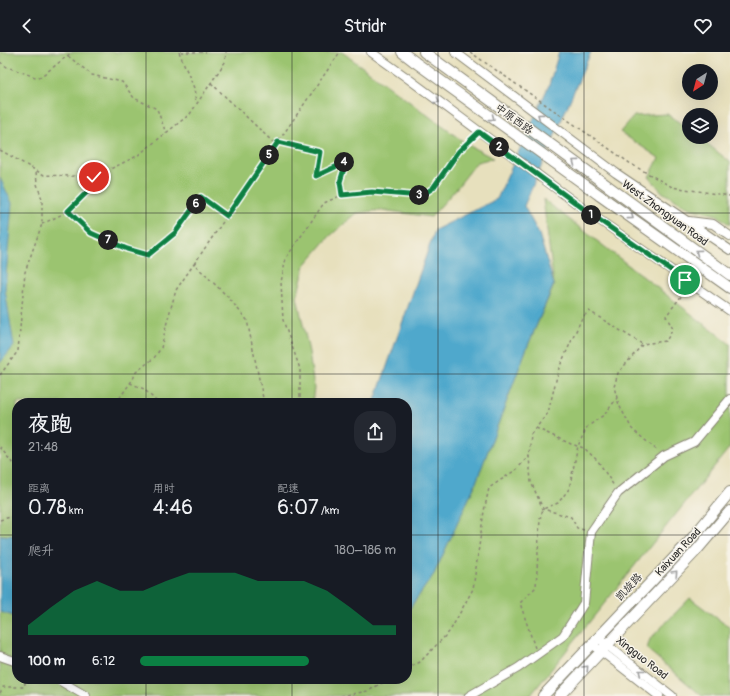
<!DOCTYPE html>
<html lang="zh">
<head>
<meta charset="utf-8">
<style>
	body { margin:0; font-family:Pangolin,"LXGW WenKai TC",sans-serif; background:#242831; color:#f1f3f6; height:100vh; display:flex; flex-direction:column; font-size:15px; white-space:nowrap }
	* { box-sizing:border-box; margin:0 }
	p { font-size:13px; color:#9ea1a6 }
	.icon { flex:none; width:22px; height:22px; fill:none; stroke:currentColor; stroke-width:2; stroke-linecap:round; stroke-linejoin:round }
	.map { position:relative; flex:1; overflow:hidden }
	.sheet { position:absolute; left:12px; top:346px; width:400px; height:286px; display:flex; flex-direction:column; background:#171b24; border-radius:16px; box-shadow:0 4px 16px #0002 }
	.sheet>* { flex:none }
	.needle { width:26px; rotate:216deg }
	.buttons { position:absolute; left:682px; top:12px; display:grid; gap:8px }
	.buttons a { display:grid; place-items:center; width:36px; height:36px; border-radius:50%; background:#171b24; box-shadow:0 4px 16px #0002; font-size:20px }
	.pin { position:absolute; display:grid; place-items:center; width:34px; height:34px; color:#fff; margin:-17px; border:2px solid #fff; border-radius:50%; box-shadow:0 1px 4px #0007 }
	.km { position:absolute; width:20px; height:20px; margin:-10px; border-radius:50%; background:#222; color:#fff; font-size:11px; line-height:20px; text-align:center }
	.round { display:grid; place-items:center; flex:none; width:42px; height:42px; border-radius:16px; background:#242831 }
	.overview { display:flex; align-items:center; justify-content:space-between; height:68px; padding:0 16px }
	h1 { font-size:22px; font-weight:600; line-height:30px }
	.figures { display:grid; grid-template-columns:repeat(3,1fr); gap:6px; height:68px; padding:4px 16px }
	.figures div { display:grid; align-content:center }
	.figures b { font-size:20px; font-weight:600 }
	.figures small { font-size:11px; font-weight:400 }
	.figures p { font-size:11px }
	.chart { height:112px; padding:8px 16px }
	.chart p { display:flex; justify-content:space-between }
	.chart svg { width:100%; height:72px; margin-top:4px; fill:#0b8043; opacity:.7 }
	ul { padding:0 16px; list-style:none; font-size:13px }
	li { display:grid; grid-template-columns:64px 48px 1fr; align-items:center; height:30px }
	li i { height:10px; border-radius:5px; background:#0b8043 }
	header { display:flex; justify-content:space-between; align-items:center; height:52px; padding:0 16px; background:#171b24; font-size:18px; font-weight:600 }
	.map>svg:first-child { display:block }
	.green { fill:#9bc470; stroke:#63784e }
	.water { fill:#4fa8cc; stroke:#3d6a7c }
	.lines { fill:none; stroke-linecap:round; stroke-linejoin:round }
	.minor-casing { stroke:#898674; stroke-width:10 }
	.major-casing { stroke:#898674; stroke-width:12 }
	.path { stroke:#898674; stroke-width:1.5; stroke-dasharray:3 3; stroke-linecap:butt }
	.minor { stroke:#fff; stroke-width:8 }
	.major { stroke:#fff; stroke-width:10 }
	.minor-bridge-casing { stroke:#898674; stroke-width:10; stroke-linecap:butt }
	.major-bridge-casing { stroke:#898674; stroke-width:12; stroke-linecap:butt }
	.minor-bridge { stroke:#fff; stroke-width:8 }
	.major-bridge { stroke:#fff; stroke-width:10 }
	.oneway { stroke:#a0a0a0 }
	.route-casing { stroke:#fff; stroke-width:8 }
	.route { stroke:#0b8043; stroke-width:5 }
	.grid { fill:none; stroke:#2b2b2b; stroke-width:1; stroke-opacity:0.55 }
	.labels { text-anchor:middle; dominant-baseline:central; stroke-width:3; stroke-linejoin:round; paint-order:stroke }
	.street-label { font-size:11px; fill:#2b2b2b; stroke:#f7f3e8 }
</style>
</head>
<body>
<header><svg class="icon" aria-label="back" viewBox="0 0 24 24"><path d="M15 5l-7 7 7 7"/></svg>Stridr<svg class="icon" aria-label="heart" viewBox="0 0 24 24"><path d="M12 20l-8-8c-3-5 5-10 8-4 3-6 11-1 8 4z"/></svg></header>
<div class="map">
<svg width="730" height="644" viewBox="0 0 730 644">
	<rect width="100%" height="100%" fill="#f7f3e8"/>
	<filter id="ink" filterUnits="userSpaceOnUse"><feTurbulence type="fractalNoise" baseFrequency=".025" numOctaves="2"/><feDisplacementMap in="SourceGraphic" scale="8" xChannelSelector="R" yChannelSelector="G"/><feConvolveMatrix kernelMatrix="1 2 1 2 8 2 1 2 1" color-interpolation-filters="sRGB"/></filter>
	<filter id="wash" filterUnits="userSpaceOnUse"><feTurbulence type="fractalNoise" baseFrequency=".012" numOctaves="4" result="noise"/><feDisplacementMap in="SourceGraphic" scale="16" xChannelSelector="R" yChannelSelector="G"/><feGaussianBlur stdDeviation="0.9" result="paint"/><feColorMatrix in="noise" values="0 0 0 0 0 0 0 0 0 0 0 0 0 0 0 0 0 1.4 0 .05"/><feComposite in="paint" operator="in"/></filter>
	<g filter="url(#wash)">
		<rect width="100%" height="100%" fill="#e7e0bd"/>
		<g class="green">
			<path d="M0,0H342L468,93L493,106L477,110L456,137L431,165L382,158L357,161L330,184L305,213L297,245L309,300L314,336L312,351H17V484L0,483Z"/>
			<path d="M667,62L689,77V85H699L730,110V173L717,163L689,156L662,140L649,125L659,106L620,80L634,64Z"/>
			<path d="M543,147L730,292V395L530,644H0V560L17,565V627H407V560L434,522L475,433L526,298L554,233Z"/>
			<path d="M690,546L730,576V644H702L647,597L650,587Z"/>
		</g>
		<g class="water">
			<path d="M559,0H591L524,154L539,182L554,232L526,298L475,433L434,522L407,560V351H374L435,178L497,147L549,33Z"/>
			<path d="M0,126L12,151L5,237L14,294L0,311Z"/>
			<path d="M0,483L17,484V565L0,560Z"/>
		</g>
	</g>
	<g filter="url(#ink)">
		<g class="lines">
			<defs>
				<g id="minor">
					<path d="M371,0L406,25"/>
					<path d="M455,0L616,121L730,198"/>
					<path d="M588,160L730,259"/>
					<path d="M689,169L713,172L730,184"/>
					<path d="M598,586L672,644"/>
					<path d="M592,592L659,644"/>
					<path d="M0,604L17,610"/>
					<path d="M57,627L86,644"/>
					<path d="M469,644L518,616L563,584L584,551L591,480L618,441L664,404L694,390L730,347"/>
				</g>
				<g id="major">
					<path d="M402,0L415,10"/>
					<path d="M424,0L730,223"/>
					<path d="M599,143L730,236"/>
					<path d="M543,644L688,491L730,440"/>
					<path d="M559,644L696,499L730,459"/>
				</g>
			</defs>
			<use href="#minor" class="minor-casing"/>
			<use href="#major" class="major-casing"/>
			<g class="path">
				<path d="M179,0L194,36L196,51"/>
				<path d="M181,0H206"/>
				<path d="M470,0L631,112L672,135L730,144"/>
				<path d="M68,4L92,23L122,30L134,46L157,57L166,81"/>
				<path d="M0,10L7,15L38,26L51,17L72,0"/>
				<path d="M211,31L276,93"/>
				<path d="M279,90L320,100L316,124L346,110L340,130L342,143"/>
				<path d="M0,98L44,123L94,125L137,104L190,62L225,10L226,0"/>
				<path d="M69,159L91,181L127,197L148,203L175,181L201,145L227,164"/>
				<path d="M42,172L69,159L88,139L94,125"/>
				<path d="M642,293L618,321L614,335L619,353L632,377L658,399"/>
				<path d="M0,323L18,299L25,220L42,172V147L37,132L36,119"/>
				<path d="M130,331L144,337L158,351"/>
				<path d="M116,351L133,327L136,320L154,306L161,296L167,270L176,238L194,212"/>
				<path d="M264,351L247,268L228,245L194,212L340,0"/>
				<path d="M299,351L300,345V317L283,268L281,230L286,206L324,151L342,143L372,140L421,143L433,136L459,99L473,85"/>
				<path d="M536,376L571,392L584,396L598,409L614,434"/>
				<path d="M0,395L13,412L17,413"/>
				<path d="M0,468L10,465L17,466"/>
				<path d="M584,478L577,476L571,465L543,457L531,430L529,404L531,382L548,361L559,316L582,266L589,259L642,292L666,289L673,277L666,264L686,238"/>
				<path d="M535,596L520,551L536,535L540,467L543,457L558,451L569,437L578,394L587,375L605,362L617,346"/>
				<path d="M407,617L420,610L450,579L473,537L484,459L489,436L517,417L529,404"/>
				<path d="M0,641L3,635H24L26,627"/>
				<path d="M341,644L368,639L389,627"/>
			</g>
			<use href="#minor" class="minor"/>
			<use href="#major" class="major"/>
			<defs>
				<path id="minor-bridge" d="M406,25L588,160"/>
				<path id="major-bridge" d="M415,10L599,143"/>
			</defs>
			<use href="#minor-bridge" class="minor-bridge-casing"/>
			<use href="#major-bridge" class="major-bridge-casing"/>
			<use href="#minor-bridge" class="minor-bridge"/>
			<use href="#major-bridge" class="major-bridge"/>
		</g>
		<defs><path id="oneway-chevron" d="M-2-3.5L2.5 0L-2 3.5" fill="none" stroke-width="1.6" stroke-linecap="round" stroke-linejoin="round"/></defs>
		<g class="oneway">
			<use href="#oneway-chevron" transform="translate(437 49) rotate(36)"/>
			<use href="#oneway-chevron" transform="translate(540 64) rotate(-143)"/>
			<use href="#oneway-chevron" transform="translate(492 66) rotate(36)"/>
			<use href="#oneway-chevron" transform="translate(575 110) rotate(-144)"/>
			<use href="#oneway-chevron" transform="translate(631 165) rotate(36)"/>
			<use href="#oneway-chevron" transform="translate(698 200) rotate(-144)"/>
			<use href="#oneway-chevron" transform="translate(675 521) rotate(-47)"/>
			<use href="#oneway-chevron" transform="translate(586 616) rotate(-47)"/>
			<use href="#oneway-chevron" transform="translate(641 620) rotate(-142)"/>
		</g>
	</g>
	<g class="lines" filter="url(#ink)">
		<defs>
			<path id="route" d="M94,125L88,139L68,159L91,181L127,197L148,203L175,181L201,145L227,164L278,90L320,100L316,124L346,110L340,130L342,143L372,140L421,144L433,136L459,99L479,80L588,160L685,228"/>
		</defs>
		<use href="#route" class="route-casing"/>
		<use href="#route" class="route"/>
	</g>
	<path class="grid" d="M146,0V351M292,0V351M438,0V644M584,0V644M0,161H730M0,322H730M0,483H17M407,483H730M146,627V644M292,627V644"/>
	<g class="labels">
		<g class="street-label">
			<text transform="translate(514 67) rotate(36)">中原西路</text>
			<text transform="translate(665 161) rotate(36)">West Zhongyuan Road</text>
			<text transform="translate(678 500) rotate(-47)">Kaixuan Road</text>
			<text transform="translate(629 535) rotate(-47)">凯旋路</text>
			<text transform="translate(642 606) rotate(38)">Xingguo Road</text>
		</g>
	</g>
</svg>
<div class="buttons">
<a><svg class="needle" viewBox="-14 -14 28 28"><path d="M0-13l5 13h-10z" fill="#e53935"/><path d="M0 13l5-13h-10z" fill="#9ea1a6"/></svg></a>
<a><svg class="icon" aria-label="layers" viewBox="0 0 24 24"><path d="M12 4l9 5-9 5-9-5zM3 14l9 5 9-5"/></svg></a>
</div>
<div class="pin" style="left:685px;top:228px;background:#1e9e55"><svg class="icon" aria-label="arrive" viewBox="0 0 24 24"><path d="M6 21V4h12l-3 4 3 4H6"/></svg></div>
<div class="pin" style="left:94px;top:125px;background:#d93025"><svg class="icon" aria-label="check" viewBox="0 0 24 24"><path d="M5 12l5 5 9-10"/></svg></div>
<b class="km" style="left:591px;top:163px">1</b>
<b class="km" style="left:499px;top:95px">2</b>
<b class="km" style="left:419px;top:143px">3</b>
<b class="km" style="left:344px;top:110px">4</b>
<b class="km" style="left:269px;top:103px">5</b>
<b class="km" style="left:196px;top:152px">6</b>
<b class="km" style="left:108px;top:188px">7</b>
<section class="sheet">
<div class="overview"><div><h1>夜跑</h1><p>21:48</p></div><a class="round"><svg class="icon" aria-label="share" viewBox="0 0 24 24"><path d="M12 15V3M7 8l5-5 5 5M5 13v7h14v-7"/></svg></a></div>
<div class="figures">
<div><p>距离</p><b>0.78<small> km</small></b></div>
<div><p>用时</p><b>4:46</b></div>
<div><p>配速</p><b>6:07<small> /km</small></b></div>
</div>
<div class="chart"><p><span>爬升</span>180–186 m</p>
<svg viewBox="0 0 160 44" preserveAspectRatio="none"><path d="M0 44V38L10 27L20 17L30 11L40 17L50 17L60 11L70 6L80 6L90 6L100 11L110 11L120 11L130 17L140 27L150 38L160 38V44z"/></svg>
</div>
<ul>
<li><b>100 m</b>6:12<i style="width:66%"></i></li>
</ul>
</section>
</div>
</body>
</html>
